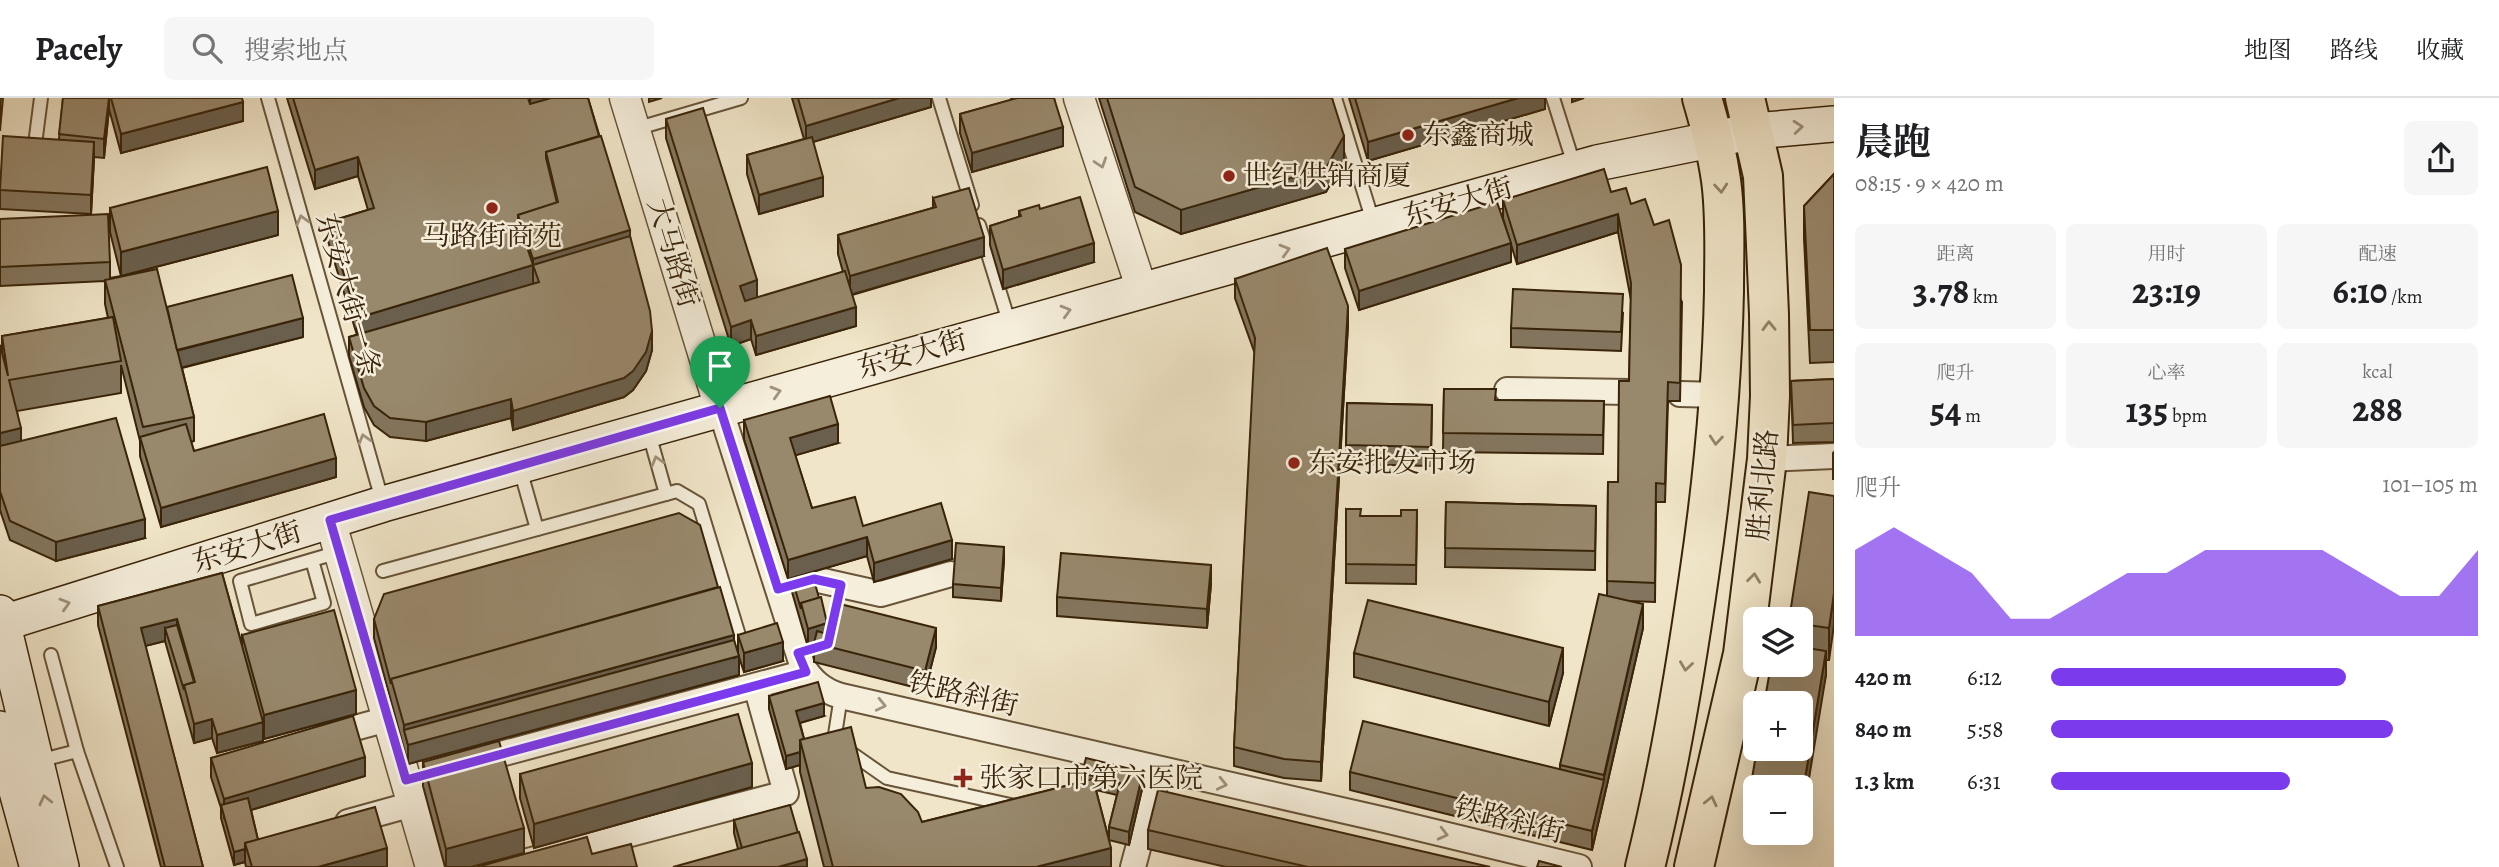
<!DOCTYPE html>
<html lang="zh">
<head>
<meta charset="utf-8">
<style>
	body { margin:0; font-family:Alegreya,"Noto Serif SC",serif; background:#f6f6f6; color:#202124; height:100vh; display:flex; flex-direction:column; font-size:26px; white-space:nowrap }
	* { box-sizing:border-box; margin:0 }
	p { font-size:23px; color:#757577 }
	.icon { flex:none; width:38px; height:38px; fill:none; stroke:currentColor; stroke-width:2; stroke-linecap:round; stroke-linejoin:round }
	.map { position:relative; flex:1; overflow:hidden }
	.panel { display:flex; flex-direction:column; background:#fff; width:665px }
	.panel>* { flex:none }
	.buttons { position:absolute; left:1743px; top:509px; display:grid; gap:14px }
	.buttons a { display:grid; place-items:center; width:70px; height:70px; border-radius:10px; background:#fff; box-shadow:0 7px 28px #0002; font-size:35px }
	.pin { position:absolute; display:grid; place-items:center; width:60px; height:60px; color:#fff; margin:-72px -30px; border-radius:50% 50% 50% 0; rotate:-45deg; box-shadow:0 0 7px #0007 }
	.pin .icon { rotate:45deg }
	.round { display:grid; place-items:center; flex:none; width:74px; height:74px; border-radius:10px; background:#f6f6f6 }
	.head { display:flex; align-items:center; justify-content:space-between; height:119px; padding:0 21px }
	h1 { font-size:38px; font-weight:700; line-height:52px }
	.stats { display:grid; grid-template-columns:repeat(3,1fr); gap:10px; height:119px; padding:7px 21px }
	.stats div { display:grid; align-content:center; border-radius:10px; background:#f6f6f6; text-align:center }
	.stats b { font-size:35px; font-weight:700 }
	.stats small { font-size:19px; font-weight:400 }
	.stats p { font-size:19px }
	.chart { height:196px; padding:14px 21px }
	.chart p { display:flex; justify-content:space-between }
	.chart svg { width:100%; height:126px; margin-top:7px; fill:#7c3aed; opacity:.7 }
	ul { padding:0 21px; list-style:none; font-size:23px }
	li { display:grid; grid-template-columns:112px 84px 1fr; align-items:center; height:52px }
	li i { height:18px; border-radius:9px; background:#7c3aed }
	header { display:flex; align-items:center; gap:42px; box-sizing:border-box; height:98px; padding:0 35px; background:#fff; border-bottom:2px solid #e0e0e0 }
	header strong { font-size:33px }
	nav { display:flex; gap:38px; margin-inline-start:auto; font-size:24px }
	.search { width:490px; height:63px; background:#f6f6f6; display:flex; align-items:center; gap:18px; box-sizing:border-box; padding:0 24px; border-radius:10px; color:#757577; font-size:26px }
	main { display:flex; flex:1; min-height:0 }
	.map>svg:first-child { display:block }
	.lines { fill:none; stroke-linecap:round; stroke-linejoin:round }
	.service-casing { stroke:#675439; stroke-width:16 }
	.minor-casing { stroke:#675439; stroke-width:28 }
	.tertiary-casing { stroke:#675439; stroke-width:33 }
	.secondary-casing { stroke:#392409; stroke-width:38 }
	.trunk-casing { stroke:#392409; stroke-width:42 }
	.service { stroke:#f5eedb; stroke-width:12 }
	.minor { stroke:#f5eedb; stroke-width:24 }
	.tertiary { stroke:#f5eedb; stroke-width:30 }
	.secondary { stroke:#f5eedb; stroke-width:35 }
	.trunk { stroke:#f0e5c8; stroke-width:38 }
	.wall { fill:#83755d; stroke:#392409; stroke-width:2; fill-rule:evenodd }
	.shaded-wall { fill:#6a5f4c; stroke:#392409; stroke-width:2 }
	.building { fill:#98886c; stroke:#392409; stroke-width:2 }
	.oneway { stroke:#a0937c }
	.oneway2 { stroke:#948468 }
	.route-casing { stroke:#fff; stroke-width:14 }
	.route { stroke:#7c3aed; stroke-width:9 }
	.poi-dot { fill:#8f2418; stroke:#f5eedb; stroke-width:2.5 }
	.labels { text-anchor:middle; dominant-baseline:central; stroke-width:5; stroke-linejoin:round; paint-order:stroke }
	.poi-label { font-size:28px; fill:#392409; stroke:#f5eedb; text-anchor:start }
	.street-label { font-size:28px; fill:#392409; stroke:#f5eedb }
</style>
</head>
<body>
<header>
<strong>Pacely</strong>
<div class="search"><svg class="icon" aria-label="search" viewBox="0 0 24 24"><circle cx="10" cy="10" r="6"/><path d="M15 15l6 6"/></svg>搜索地点</div>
<nav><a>地图</a><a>路线</a><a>收藏</a></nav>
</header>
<main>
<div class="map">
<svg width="1834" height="769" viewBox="0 0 1834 769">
	<rect width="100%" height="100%" fill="#f0e5c8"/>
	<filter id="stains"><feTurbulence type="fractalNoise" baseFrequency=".00286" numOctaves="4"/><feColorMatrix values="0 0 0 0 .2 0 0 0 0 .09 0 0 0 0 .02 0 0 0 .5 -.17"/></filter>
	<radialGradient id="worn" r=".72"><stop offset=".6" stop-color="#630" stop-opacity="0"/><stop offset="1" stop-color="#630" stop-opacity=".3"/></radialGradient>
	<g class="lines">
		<defs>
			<g id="service">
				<path d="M268,0L382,402"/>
				<path d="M939,0L972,107"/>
				<path d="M1335,0L1374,127"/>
				<path d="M1553,0L1575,70"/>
				<path d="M635,31L741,0"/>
				<path d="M34,54L41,0"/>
				<path d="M979,127L1010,227"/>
				<path d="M648,332L666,396"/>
				<path d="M520,371L537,431"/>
				<path d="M312,462L324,505L251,526L240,483L339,454"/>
				<path d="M383,473L677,393L699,406L741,544"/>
				<path d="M51,557L77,653"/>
				<path d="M841,598L834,643L887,680L1015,708"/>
				<path d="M38,663L77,653L117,769"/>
			</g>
			<g id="minor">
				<path d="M1507,292L1629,294"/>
				<path d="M1680,296L1720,297"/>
				<path d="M720,310L802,567C812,583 823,593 841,598L1385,722L1579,769"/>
				<path d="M1767,361L1834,358"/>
				<path d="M782,490L814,481L881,496L951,476"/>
				<path d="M325,638L388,621"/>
				<path d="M471,664L806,574"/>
				<path d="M348,724L413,706"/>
				<path d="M505,769L786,695L756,588"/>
				<path d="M1133,769L1159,672"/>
			</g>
			<g id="tertiary">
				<path d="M625,0L720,310"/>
				<path d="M1079,0L1142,192"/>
				<path d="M330,422L431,769"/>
			</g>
			<g id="secondary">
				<path d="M0,515L61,769"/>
				<path d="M0,526L383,406L1597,65L1754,33L1834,26"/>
				<path d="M0,631L36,763"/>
			</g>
			<g id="trunk">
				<path d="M1645,769C1669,673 1685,576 1699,478C1713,383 1722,289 1724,193C1724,157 1726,118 1721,82C1717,54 1710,27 1702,0"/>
				<path d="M1694,769L1743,556L1767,361L1770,298L1769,216L1763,78L1745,0"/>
			</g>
		</defs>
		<use href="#service" class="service-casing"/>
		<use href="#minor" class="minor-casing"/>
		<use href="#tertiary" class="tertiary-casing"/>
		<use href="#secondary" class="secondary-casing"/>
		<use href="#trunk" class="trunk-casing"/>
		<use href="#service" class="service"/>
		<use href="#minor" class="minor"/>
		<use href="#tertiary" class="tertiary"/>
		<use href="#secondary" class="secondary"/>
		<use href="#trunk" class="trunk"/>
	</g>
	<g class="wall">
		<path d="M63,0H242L243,23L121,55L109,11L104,60L94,59L91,116L0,111V92L59,41Z"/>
		<path d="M287,0H588L630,138L652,252L646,273L633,292L624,299L513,332L511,320L426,343L390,339L374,327L364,309L349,258V239L357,237L328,143V124L368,112L358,78L315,91Z"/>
		<path d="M792,0H931V9L813,44L823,98L759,116L747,76V57L804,41Z"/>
		<path d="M1011,0H1054L1063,48L972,74L960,35V16L1012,2Z"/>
		<path d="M1099,0H1332L1344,62L1326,94L1181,136L1135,114Z"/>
		<path d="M1349,0H1545V11L1368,63Z"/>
		<path d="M666,21L757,200L843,174L838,156V137L933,110V100L984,158L852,197L856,228L756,257L751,241L731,248L666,40Z"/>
		<path d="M1834,76V264L1810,265L1804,140V108Z"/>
		<path d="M1611,94L1631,106L1682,204L1680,303H1668L1665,404H1656L1655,504L1629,503L1643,530L1592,752L1350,692V674L1560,671V667L1607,498L1608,384H1618L1629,283L1631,202L1618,134L1517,166L1503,120V102Z"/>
		<path d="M110,110L278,137L125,177L167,209L303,239L182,270L194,319V343L191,344L194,353L336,379L161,429L140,358V343L121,267V295L17,313L21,343L145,440L56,463L10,442L0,412V247L2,255V238L108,220L105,206V183L0,188V121L110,164V180L121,178L110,134Z"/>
		<path d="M1040,111L1094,164L1003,191L990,147V128L1019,119V113Z"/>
		<path d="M1345,151L1511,164L1359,212L1345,170Z"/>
		<path d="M1235,181L1348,227L1321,683L1284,680L1234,668V649L1255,256L1235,200Z"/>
		<path d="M1623,215L1621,253L1511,249V230Z"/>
		<path d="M1834,281V344L1793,345L1791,283Z"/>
		<path d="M1444,291L1496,302L1604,303L1603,356L1443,354Z"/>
		<path d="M1347,305L1432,307L1431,368L1346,366Z"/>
		<path d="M744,322L838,345L795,357L812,410L952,461L874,484L867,458L788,481L744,341Z"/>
		<path d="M1834,398L1829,562H1826V577L1801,690H1755V724L1749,723V698L1801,567V522Z"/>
		<path d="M1446,404L1596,408L1595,472L1445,469Z"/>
		<path d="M1346,411L1361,418H1401L1417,412L1416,486L1346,485Z"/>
		<path d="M1004,462L1001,503L953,499V486Z"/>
		<path d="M222,475L242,547V537L356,616L264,641L263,638V643L217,655L212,640L194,645L165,543L145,548L203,769H161L98,527V508Z"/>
		<path d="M792,481L827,536L936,549L925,592L814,564V548L808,549L792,494Z"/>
		<path d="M1211,486L1207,530L1057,518V499Z"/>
		<path d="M374,521L734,542L739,577L408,666L374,540Z"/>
		<path d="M738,537L783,563L744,574L738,556Z"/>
		<path d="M1354,555L1563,575L1549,628L1354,579Z"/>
		<path d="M769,598L824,618L800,625L804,641L866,690L922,724L1082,684V675L1143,687L1129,747L1109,742L1111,769H824L800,674V667L786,671L769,611ZM1096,692L1117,697L1109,729V742Z"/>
		<path d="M211,660L365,678L251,712L258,742L387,769H246L245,764L234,767L221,720V710L211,679Z"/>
		<path d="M423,664L524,755L471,769H445L423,688Z"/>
		<path d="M520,676L752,689L534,750L520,700Z"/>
		<path d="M734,722L807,769L738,751L734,735Z"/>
		<path d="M1148,732L1490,769H1226L1148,751Z"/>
	</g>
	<g class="shaded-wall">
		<path d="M0,0H3L0,33Z"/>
		<path d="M109,0V11L104,60V41Z"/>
		<path d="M532,0H585L530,25V1Z"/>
		<path d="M649,0H662L649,4Z"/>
		<path d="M899,0H931V9L806,46V28Z"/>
		<path d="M1518,0H1545V11L1368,63V44Z"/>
		<path d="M1572,0H1584L1572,4Z"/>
		<path d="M243,4V23L121,55V36Z"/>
		<path d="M1063,29V48L972,74V55Z"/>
		<path d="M1344,38V62L1326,94L1181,136V112Z"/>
		<path d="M94,44V62L91,116V97Z"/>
		<path d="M358,59V78L315,91V72Z"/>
		<path d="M823,79V98L759,116V97Z"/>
		<path d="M278,113V137L121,178V154Z"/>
		<path d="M1618,116V134L1517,166V147Z"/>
		<path d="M630,132V157L533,167V161Z"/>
		<path d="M984,139V158L850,197V178Z"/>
		<path d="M1094,145V164L1003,191V172Z"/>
		<path d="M1511,145V164L1359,212V193Z"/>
		<path d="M533,167V186L357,239V220Z"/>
		<path d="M757,182V201L740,207V188Z"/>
		<path d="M1348,208V227L1321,683V664Z"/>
		<path d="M856,209V228L756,257V238Z"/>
		<path d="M303,220V239L176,271V253Z"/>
		<path d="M751,222V241L731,248V229Z"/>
		<path d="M652,233V252L646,273L633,292L624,299L513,332V313Z"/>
		<path d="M511,301V320L426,343V324Z"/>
		<path d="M838,326V345L790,359V340Z"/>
		<path d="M21,330V362L0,367V335Z"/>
		<path d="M336,360V379L161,429V410Z"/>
		<path d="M145,421V440L56,463V444Z"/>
		<path d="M867,439V458L788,481V462Z"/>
		<path d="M952,442V461L874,484V465Z"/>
		<path d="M1004,449V462L1001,503V490Z"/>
		<path d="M1211,467V486L1207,530V511Z"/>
		<path d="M1834,495V527L1829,562V530Z"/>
		<path d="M1643,506V530L1592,752V733Z"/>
		<path d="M177,521V539L165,530V543L141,549V530Z"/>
		<path d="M827,525V544L814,545V548L808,549V531Z"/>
		<path d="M936,530V549L925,592V573Z"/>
		<path d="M734,537V560L739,558V577L408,666V647L404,632V627Z"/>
		<path d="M783,544V563L744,574V555Z"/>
		<path d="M1563,550V575L1549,628V604Z"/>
		<path d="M1826,553V577L1801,729V705Z"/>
		<path d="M356,592V616L264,641V617Z"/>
		<path d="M824,605V618L796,626V613Z"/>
		<path d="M212,621V640L194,645V626Z"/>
		<path d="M263,624V643L217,655V637Z"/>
		<path d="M800,654V667L786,671V658Z"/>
		<path d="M365,659V678L224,720V701Z"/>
		<path d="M752,665V689L534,750V726Z"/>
		<path d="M1143,674V687L1129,747V734Z"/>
		<path d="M524,730V755L471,769H446V751Z"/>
		<path d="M387,750V769H318Z"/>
		<path d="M1111,750V769H1036Z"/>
		<path d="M245,751V764L234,767V754Z"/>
		<path d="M807,761V769H778Z"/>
	</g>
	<g class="building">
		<path d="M63,0H109L104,41L59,36Z"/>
		<path d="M111,0H242L243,4L121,36Z"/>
		<path d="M293,0H528L530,6L551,0H588L599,38L546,54V60L557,105L518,117V122L533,167L357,220L328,124L374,110L358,59L315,72Z"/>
		<path d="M798,0H899L806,28Z"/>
		<path d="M1017,0H1054L1063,29L972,55L960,16Z"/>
		<path d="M1107,0H1332L1344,38L1326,70L1181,112L1135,89Z"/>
		<path d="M1355,0H1518L1368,44Z"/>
		<path d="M703,10L757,182L740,188L745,203L845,173L856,209L756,238L751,222L731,229L666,21Z"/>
		<path d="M3,38L94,44L91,97L0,92Z"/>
		<path d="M601,38L630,132L533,161L518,117L558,104L546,54Z"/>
		<path d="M812,39L823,79L759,97L747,57Z"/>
		<path d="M267,69L278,113L121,154L110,110Z"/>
		<path d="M1604,71L1611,94L1626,90L1631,106L1645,101L1654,127L1669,122L1681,167L1680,285L1668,284L1665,386L1656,385L1655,485L1607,483L1608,384H1618L1619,283H1629L1631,185L1618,116L1517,147L1503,102Z"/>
		<path d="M1834,76V232H1810L1804,108Z"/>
		<path d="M969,90L984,139L850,178L838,137L936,109L933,100Z"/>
		<path d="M1080,99L1094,145L1003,172L990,128L1021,118L1019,113L1039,107L1040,111Z"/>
		<path d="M1497,104L1511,145L1359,193L1345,151Z"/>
		<path d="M108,116L110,164L0,169V121Z"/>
		<path d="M630,138L650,213L652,233L646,254L633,273L624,280L513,313L511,301L426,324L390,320L374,308L364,290L349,239L539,184L533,167Z"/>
		<path d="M1327,150L1348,208L1321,664L1284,661L1234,649L1255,240L1235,181Z"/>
		<path d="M157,171L194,319L143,329L105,182Z"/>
		<path d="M292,177L303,220L177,252L167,209Z"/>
		<path d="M1513,191L1623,196L1621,234L1511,230Z"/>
		<path d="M113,219L121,263L9,282L21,330L0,335V247L8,278L2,238Z"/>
		<path d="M1834,281V325L1793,327L1791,283Z"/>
		<path d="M1444,291H1496L1495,302L1604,303L1603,337L1443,335Z"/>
		<path d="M830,298L838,326L790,340L812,410L855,399L863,428L941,405L952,442L874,465L867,439L788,462L744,322Z"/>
		<path d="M1347,305L1432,307L1431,349L1346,347Z"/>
		<path d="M324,316L336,360L161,410L140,339L186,326L194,353Z"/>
		<path d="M116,320L145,421L56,444L10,423L0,393V348Z"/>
		<path d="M1834,354V381H1833V355Z"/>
		<path d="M1809,394L1834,398V495L1829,530L1801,526V522H1789Z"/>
		<path d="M1446,404L1596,408L1595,453L1445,450Z"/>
		<path d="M1346,411H1361L1360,418H1401V412H1417L1416,467L1346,466Z"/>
		<path d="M679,415L700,427L718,489L391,581V586L374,521L384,496Z"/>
		<path d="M956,445L1004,449L1001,490L953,486Z"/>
		<path d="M1061,455L1211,467L1207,511L1057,499Z"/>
		<path d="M222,475L263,624L217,637L212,621L194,626L184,587L195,584L177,521L141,530L203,769H165L98,508Z"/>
		<path d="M812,475L819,500L801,505V511L792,481Z"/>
		<path d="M720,489L734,537L404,627L391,581Z"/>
		<path d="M1599,496L1643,506L1604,677L1560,667Z"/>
		<path d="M821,499L827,525L808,531L801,505Z"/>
		<path d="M1368,502L1563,550L1549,604L1354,555Z"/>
		<path d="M836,505L936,530L925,573L814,545L817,533L827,536Z"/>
		<path d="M334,512L356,592L264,617L242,537Z"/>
		<path d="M777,525L783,544L744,555L738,537Z"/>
		<path d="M177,527L194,584L184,587V592L165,530Z"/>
		<path d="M734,542L739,558L408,647L404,632Z"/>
		<path d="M1801,549L1826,553L1801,705V690H1755V699L1749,698L1757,651H1801V606H1764L1771,567H1801Z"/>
		<path d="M818,584L824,605L796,613L804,641L800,642V654L786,658L769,598Z"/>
		<path d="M738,616L752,665L534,726L520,676Z"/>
		<path d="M353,618L365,659L224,701L211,660Z"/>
		<path d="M1363,623L1604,682L1592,733L1350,674Z"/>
		<path d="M851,629L866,690L879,689L901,696L918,714L922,724L1093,681L1111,750L1036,769H833L800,642Z"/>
		<path d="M499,643L524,730L446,751L423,664Z"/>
		<path d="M1086,660L1143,674L1129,734L1109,729L1120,685L1082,675Z"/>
		<path d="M1158,692L1490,769H1308L1148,732Z"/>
		<path d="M248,700L258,742L245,745V751L234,754L221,707Z"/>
		<path d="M790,707L798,735L742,750L734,722Z"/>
		<path d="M375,709L387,750L318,769H252L245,745Z"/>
		<path d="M799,734L807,761L778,769H673Z"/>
		<path d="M587,739L592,756L631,746L637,769H477Z"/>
		<path d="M1539,763L1562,769H1537Z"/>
	</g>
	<defs><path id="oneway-chevron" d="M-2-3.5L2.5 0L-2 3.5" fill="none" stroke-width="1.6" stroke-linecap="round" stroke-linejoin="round" transform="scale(1.75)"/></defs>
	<g class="oneway">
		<use href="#oneway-chevron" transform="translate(1798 29) rotate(-5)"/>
		<use href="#oneway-chevron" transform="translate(1101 65) rotate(72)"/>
		<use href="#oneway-chevron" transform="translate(302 122) rotate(-105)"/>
		<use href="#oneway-chevron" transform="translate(1285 152) rotate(-16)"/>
		<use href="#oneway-chevron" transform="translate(1066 213) rotate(-16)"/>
		<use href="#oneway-chevron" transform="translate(776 294) rotate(-16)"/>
		<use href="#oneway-chevron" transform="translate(364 341) rotate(-106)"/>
		<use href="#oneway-chevron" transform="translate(657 363) rotate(-106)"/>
		<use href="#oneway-chevron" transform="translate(65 506) rotate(-17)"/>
		<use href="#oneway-chevron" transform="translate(881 607) rotate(13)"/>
		<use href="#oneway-chevron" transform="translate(1222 686) rotate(13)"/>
		<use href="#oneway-chevron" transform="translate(45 702) rotate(-103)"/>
		<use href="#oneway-chevron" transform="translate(1443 736) rotate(14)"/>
	</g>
	<g class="oneway2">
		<use href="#oneway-chevron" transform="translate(1721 90) rotate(85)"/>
		<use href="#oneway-chevron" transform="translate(1769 228) rotate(-91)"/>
		<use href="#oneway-chevron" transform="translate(1716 342) rotate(95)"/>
		<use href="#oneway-chevron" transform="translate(1754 480) rotate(-83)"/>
		<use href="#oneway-chevron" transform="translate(1686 568) rotate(98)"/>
		<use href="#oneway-chevron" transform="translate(1711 703) rotate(-77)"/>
	</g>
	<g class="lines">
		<defs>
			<path id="route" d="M720,310L778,491L814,481L841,487L828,546L798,555L806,574L406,682L330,422Z"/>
		</defs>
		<use href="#route" class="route-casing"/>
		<use href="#route" class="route"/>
	</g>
	<g class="poi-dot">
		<circle cx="1408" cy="37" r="7"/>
		<circle cx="1229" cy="78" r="7"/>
		<circle cx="492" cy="110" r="7"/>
		<circle cx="1294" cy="365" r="7"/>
		<path d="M959.5 669.5h7v7h7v7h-7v7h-7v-7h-7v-7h7z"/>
	</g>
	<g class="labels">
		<g class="poi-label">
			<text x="1422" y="37">东鑫商城</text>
			<text x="1243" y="78">世纪供销商厦</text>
			<text x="492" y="138" text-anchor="middle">马路街商苑</text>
			<text x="1308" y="365">东安批发市场</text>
			<text x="979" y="680">张家口市第六医院</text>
		</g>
		<g class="street-label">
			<text transform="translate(1458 104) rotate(-16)">东安大街</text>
			<text transform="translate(673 155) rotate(73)">大马路街</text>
			<text transform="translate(348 197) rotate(74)">东安大街一条</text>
			<text transform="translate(912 256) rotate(-16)">东安大街</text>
			<text transform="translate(1763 387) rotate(-85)">胜利北路</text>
			<text transform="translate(247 449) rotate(-17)">东安大街</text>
			<text transform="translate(963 596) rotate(13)">铁路斜街</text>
			<text transform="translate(1509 722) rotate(14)">铁路斜街</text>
		</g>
	</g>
	<rect width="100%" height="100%" filter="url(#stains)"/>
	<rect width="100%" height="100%" fill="url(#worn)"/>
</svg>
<div class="buttons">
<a><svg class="icon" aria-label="layers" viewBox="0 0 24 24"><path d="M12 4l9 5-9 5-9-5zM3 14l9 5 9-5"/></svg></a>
<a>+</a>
<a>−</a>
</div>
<div class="pin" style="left:720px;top:310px;background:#1e9e55"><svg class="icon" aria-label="arrive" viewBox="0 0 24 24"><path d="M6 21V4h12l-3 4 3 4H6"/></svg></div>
</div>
<section class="panel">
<div class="head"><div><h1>晨跑</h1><p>08:15 · 9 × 420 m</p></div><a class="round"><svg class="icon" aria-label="share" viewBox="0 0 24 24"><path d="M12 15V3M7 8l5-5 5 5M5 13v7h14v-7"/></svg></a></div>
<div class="stats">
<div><p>距离</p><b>3.78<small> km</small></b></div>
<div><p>用时</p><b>23:19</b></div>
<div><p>配速</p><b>6:10<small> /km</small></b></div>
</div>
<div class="stats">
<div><p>爬升</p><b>54<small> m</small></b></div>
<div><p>心率</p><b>135<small> bpm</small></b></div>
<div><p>kcal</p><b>288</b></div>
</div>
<div class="chart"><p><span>爬升</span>101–105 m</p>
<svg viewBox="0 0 160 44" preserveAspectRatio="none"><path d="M0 44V14L10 6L20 14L30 22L40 38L50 38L60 30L70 22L80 22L90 14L100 14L110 14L120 14L130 22L140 30L150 30L160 14V44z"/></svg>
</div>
<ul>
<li><b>420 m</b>6:12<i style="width:69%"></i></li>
<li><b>840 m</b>5:58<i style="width:80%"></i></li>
<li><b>1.3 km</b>6:31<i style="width:56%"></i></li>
</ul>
</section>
</main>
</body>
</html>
